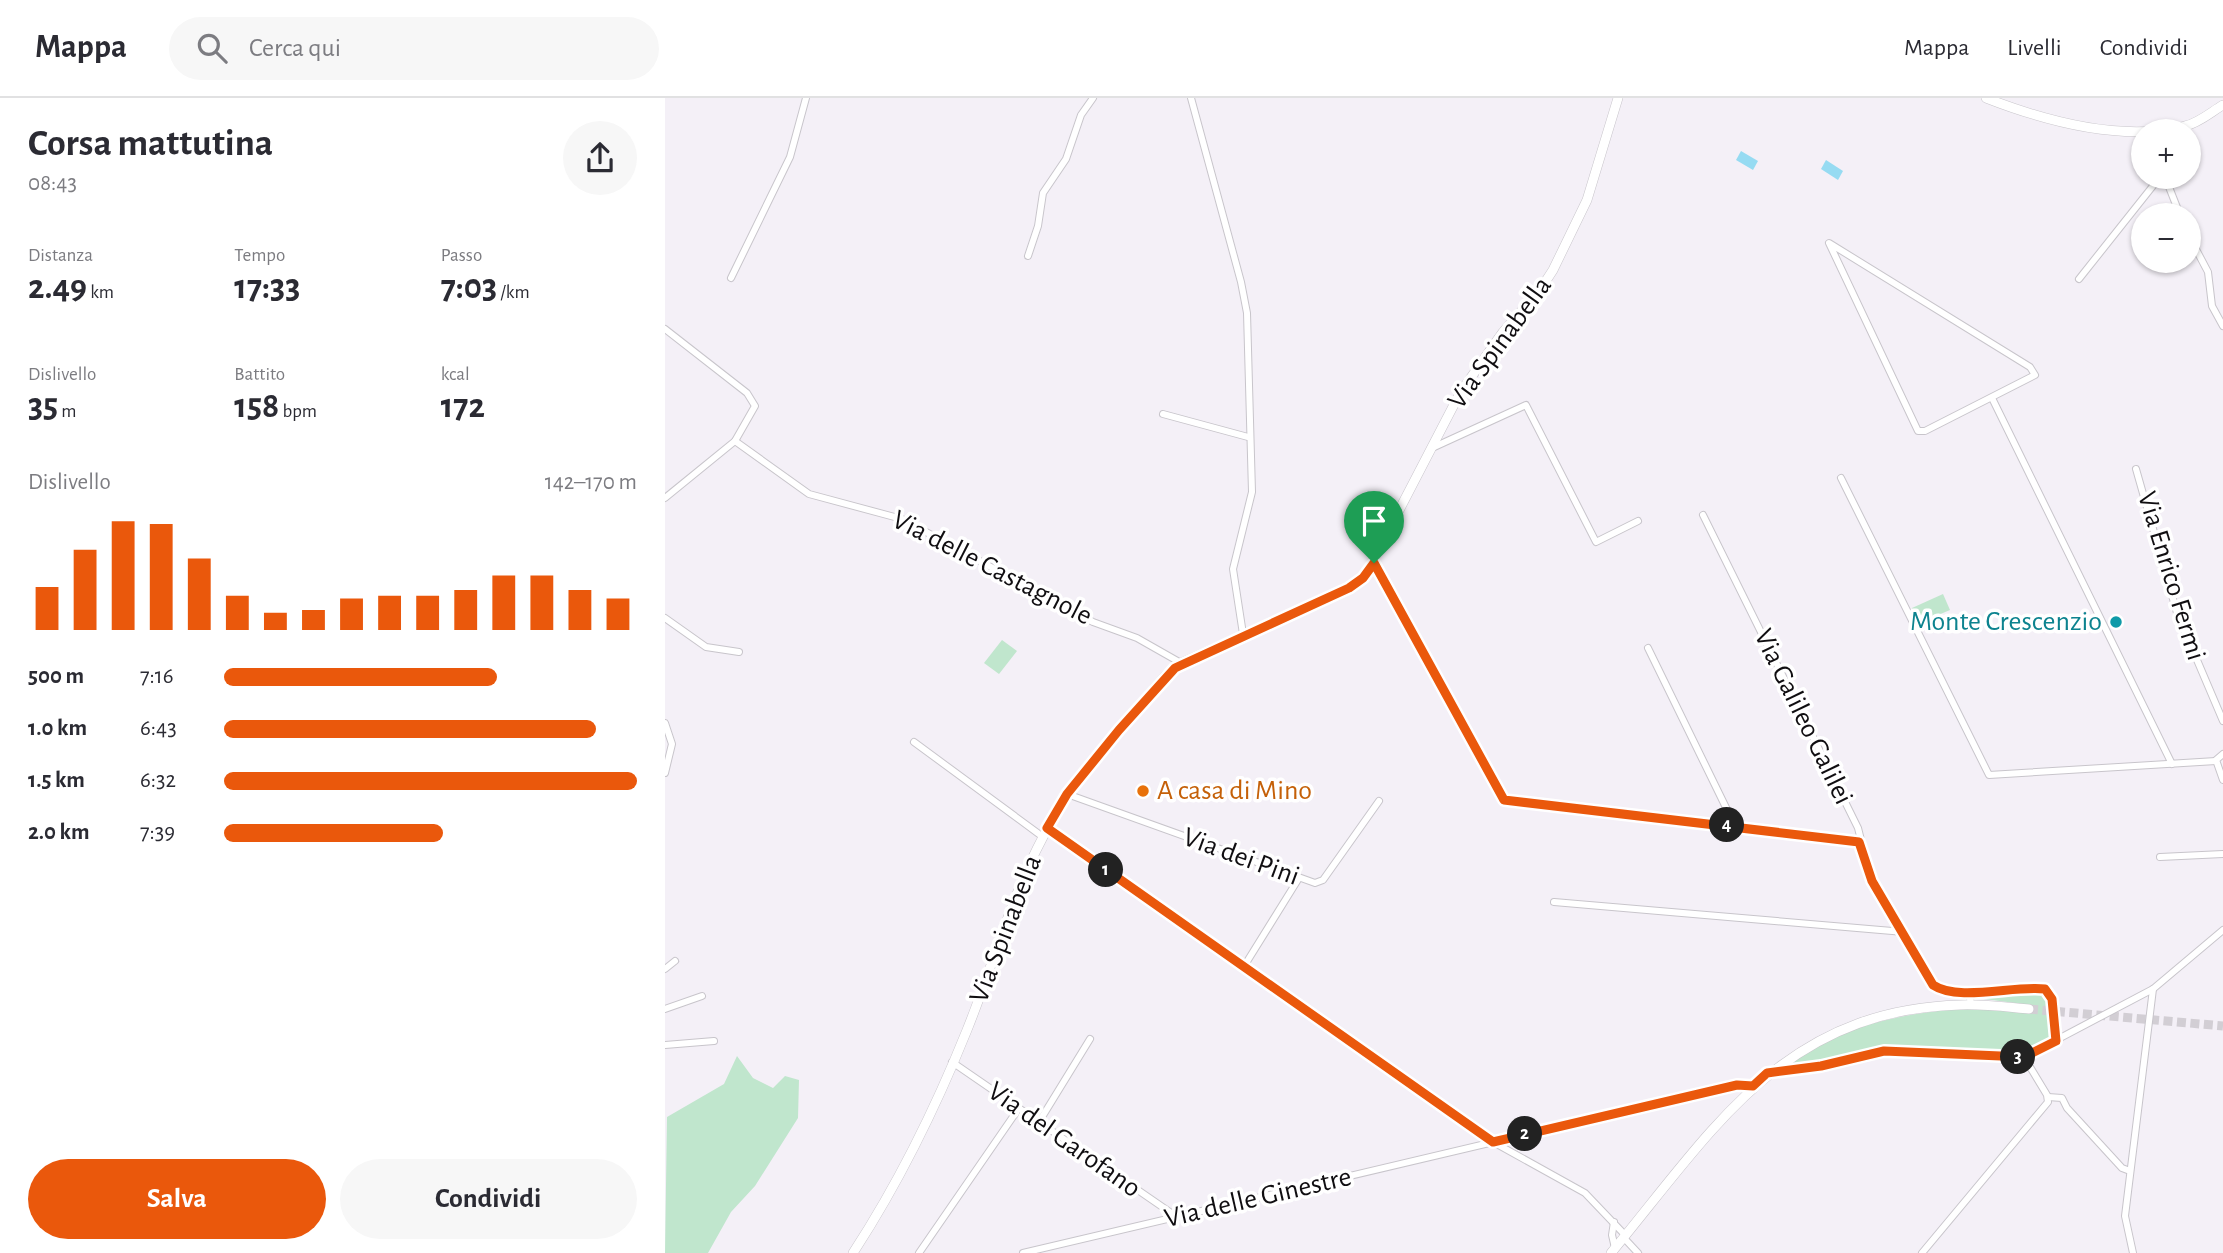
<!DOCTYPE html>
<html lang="it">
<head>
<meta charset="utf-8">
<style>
	body { margin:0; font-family:"Alegreya Sans",sans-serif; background:#f7f7f7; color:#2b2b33; height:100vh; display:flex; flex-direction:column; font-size:26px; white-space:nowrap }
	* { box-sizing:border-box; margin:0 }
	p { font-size:23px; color:#7c7c81 }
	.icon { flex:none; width:38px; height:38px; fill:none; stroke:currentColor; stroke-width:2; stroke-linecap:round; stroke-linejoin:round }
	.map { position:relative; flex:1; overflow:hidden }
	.drawer { display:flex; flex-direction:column; background:#fff; width:665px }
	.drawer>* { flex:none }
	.buttons { position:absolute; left:1466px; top:21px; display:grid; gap:14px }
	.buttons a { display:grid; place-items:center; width:70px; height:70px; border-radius:50%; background:#fff; box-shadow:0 2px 5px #0004; font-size:35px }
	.pin { position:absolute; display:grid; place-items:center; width:60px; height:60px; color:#fff; margin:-72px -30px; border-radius:50% 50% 50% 0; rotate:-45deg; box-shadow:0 0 7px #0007 }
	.pin .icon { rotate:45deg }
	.km { position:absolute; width:35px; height:35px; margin:-18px; border-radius:50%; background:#222; color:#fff; font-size:19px; line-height:35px; text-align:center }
	.round { display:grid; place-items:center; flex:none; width:74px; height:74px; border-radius:37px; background:#f7f7f7 }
	.headline { display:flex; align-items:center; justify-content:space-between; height:119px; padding:0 28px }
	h1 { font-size:38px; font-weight:600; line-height:52px }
	.stats { display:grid; grid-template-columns:repeat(3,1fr); gap:10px; height:119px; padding:7px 28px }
	.stats div { display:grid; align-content:center }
	.stats b { font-size:35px; font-weight:600 }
	.stats small { font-size:19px; font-weight:400 }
	.stats p { font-size:19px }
	.chart { height:196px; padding:14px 28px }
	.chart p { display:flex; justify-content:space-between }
	.chart svg { width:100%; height:126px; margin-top:7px; stroke:#ea580c; stroke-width:6 }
	.primary-button { display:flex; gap:14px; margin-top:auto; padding:14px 28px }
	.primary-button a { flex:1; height:80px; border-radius:42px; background:#ea580c; color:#fff; font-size:28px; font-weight:600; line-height:80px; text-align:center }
	.primary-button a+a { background:#f7f7f7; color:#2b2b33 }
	ul { padding:0 28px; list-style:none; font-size:23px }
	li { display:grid; grid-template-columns:112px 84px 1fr; align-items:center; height:52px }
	li i { height:18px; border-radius:9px; background:#ea580c }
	header { display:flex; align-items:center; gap:42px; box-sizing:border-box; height:98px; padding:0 35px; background:#fff; border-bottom:2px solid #e1e1e2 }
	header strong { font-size:33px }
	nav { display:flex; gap:38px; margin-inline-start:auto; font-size:24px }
	.search { width:490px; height:63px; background:#f7f7f7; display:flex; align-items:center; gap:18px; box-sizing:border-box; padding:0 24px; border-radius:38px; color:#7c7c81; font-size:26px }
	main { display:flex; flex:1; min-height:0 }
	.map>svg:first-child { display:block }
	.green { fill:#c0e6cd }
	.water { fill:#96dbf2 }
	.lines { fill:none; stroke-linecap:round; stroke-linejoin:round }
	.secondary-tunnel { stroke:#d2ced4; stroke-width:9; stroke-dasharray:9 4.5; stroke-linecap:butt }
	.street-casing { stroke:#c8c5cb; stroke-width:8 }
	.secondary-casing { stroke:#c8c5cb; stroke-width:10 }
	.street { stroke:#fff; stroke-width:6 }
	.secondary { stroke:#fff; stroke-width:9 }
	.route-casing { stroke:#fff; stroke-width:14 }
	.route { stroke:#ea580c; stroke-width:9 }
	.culture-dot { fill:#0f9aa8; stroke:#fff; stroke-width:2.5 }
	.food-dot { fill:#e8710a; stroke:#fff; stroke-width:2.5 }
	.labels { text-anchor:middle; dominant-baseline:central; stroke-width:7; stroke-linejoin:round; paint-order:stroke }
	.street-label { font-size:28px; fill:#100e11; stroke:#fff }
	.culture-label { font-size:28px; fill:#0d838f; stroke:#fff; text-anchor:end }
	.food-label { font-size:28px; fill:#c56008; stroke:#fff; text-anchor:start }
</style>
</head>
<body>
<header>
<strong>Mappa</strong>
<div class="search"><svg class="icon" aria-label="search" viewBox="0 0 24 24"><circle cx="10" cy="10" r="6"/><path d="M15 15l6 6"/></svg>Cerca qui</div>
<nav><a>Mappa</a><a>Livelli</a><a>Condividi</a></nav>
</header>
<main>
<section class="drawer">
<div class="headline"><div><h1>Corsa mattutina</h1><p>08:43</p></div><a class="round"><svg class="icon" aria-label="share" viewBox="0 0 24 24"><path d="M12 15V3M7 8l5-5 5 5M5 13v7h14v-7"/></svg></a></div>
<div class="stats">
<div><p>Distanza</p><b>2.49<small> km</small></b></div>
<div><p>Tempo</p><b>17:33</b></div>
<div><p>Passo</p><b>7:03<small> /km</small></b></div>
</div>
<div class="stats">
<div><p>Dislivello</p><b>35<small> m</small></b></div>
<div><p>Battito</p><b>158<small> bpm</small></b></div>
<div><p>kcal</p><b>172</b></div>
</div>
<div class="chart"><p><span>Dislivello</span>142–170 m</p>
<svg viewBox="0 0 160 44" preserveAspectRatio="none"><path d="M5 44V29M15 44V16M25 44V6M35 44V7M45 44V19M55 44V32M65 44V38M75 44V37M85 44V33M95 44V32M105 44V32M115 44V30M125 44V25M135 44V25M145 44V30M155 44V33"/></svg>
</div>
<ul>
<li><b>500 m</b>7:16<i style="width:66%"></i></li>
<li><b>1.0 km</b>6:43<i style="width:90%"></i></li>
<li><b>1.5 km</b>6:32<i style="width:100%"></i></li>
<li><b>2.0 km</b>7:39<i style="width:53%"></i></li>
</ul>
<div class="primary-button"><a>Salva</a><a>Condividi</a></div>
</section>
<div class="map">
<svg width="1558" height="1155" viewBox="0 0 1558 1155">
	<rect width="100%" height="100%" fill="#f4f0f7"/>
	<g class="green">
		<path d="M1278,496L1285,512L1254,525L1247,510Z"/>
		<path d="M337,542L352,553L334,576L319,565Z"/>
		<path d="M1378,893L1383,897L1387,939L1357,954L1225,950L1119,970C1189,914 1280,910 1366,907L1311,900L1310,896Z"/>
		<path d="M72,958L88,980L108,990L120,978L134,982L133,1020L90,1088L66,1114L43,1155H0L2,1019L59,986Z"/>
	</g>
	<g class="water">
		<path d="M1076,53L1093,63L1088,72L1071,62Z"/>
		<path d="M1161,62L1178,73L1173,82L1156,71Z"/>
	</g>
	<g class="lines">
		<path class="secondary-tunnel" d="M1364,911L1558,928"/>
		<defs>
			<g id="street">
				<path d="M526,0L576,184L582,215L587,394L568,471L578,536"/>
				<path d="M1495,80L1504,89L1515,117"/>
				<path d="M1524,138L1543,174L1547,208L1558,228"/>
				<path d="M1164,145L1365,269L1370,277L1260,333H1253Z"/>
				<path d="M363,158L373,128L378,95L401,61L416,17L428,0"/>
				<path d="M66,180L125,59L141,0"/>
				<path d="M1414,181L1495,79"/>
				<path d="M0,231L82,295L90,308L70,343L0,400"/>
				<path d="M1327,300L1507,666"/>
				<path d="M498,316L583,339"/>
				<path d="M70,343L144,396L237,421L428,524L472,540L516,565"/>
				<path d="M767,350L861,307L931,444L973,423"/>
				<path d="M1471,371L1512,515L1558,623"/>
				<path d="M1176,380L1324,677L1551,663"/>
				<path d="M1038,417L1193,730L1205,778L1266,885L1277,892L1304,893L1306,907"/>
				<path d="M709,465L839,702L1194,744"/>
				<path d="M0,520L41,549L74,554"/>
				<path d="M983,550L1070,728"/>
				<path d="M0,625L7,646L0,675"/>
				<path d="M249,644L378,739"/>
				<path d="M1558,656L1551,662L1558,682"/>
				<path d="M402,696L650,785L658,782L714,703"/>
				<path d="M382,731L828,1044L920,1095L961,1138"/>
				<path d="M1495,759L1558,756"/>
				<path d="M889,804L1239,834"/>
				<path d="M578,870L634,780"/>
				<path d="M0,871L10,863"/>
				<path d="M1304,893L1382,892L1387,901L1391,943"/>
				<path d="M0,911L37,898"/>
				<path d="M0,947L49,943"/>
				<path d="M287,964L512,1119"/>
				<path d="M1111,975L1226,953L1359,959L1488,891L1558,832"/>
				<path d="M1383,999L1397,1000L1402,1010L1457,1070L1465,1073"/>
				<path d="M374,1024L425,941"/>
				<path d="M949,1124L947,1137L950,1150"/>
				<path d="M959,1140L973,1155"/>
				<path d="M254,1155L354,1010"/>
				<path d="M358,1155L1024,998L1072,987L1088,988"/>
				<path d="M1257,1155L1383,1004L1382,997L1359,959"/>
				<path d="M1468,1155L1460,1118L1488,891"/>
			</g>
			<g id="secondary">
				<path d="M1321,0C1380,23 1457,44 1520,28C1534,25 1546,14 1558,7"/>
				<path d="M188,1155C233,1086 271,1009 302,932C328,868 345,801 378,739C409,679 456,629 500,578L516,565L678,493L701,476L795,295L838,234L875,192L888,172L922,102L953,0"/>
				<path d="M946,1155C1048,1032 1118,912 1295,907C1318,906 1341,909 1364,911"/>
			</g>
		</defs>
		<use href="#street" class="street-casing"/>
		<use href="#secondary" class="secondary-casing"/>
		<use href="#street" class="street"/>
		<use href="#secondary" class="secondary"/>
	</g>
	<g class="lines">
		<defs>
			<path id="route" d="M709,465L839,702L1194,744L1207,783L1268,887C1293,904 1350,887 1380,891L1387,901L1391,943L1359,959L1219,953L1156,968L1102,975L1088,988L1072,987L828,1044L382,730L402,696L454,632L510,570L684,490L698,480Z"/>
		</defs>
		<use href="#route" class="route-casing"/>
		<use href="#route" class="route"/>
	</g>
	<circle class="culture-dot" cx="1451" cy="524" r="7"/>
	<circle class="food-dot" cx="478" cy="693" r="7"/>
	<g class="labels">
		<g class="street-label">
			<text transform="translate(835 245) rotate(-54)">Via Spinabella</text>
			<text transform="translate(327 470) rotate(27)">Via delle Castagnole</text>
			<text transform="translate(1506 478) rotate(73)">Via Enrico Fermi</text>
			<text transform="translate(1138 619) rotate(64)">Via Galileo Galilei</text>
			<text transform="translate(576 759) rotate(20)">Via dei Pini</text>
			<text transform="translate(341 831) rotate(-69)">Via Spinabella</text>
			<text transform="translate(399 1042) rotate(35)">Via del Garofano</text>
			<text transform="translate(593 1100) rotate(-13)">Via delle Ginestre</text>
		</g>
		<g class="culture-label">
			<text x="1437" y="524">Monte Crescenzio</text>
		</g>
		<g class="food-label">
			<text x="492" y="693">A casa di Mino</text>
		</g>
	</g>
</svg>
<div class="buttons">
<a>+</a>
<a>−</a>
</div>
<div class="pin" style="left:709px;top:465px;background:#1e9e55"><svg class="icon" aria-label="arrive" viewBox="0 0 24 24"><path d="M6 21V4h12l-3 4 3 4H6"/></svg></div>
<b class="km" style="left:441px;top:772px">1</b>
<b class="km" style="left:860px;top:1036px">2</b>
<b class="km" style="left:1353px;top:959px">3</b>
<b class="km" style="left:1062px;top:727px">4</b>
</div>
</main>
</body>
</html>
